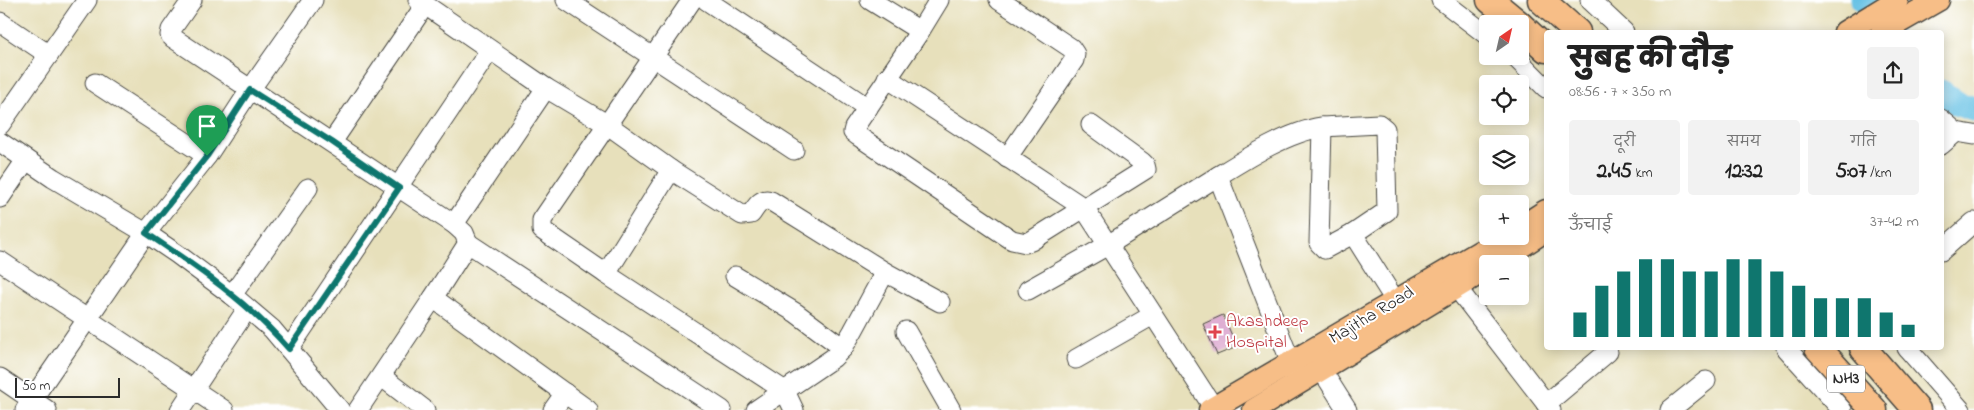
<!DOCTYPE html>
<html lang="hi">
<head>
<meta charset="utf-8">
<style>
	body { margin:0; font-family:"Indie Flower","Playpen Sans Deva",sans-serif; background:#f2f2f2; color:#222; height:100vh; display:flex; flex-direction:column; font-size:19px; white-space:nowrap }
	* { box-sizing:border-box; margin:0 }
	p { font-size:16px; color:#767676 }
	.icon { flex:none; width:28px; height:28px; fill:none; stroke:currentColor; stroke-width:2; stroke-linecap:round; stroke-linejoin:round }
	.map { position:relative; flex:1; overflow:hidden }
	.drawer { position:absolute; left:1544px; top:30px; width:400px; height:320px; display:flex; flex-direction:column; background:#fff; border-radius:5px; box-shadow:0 2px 12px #0003 }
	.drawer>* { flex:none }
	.needle { width:32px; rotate:34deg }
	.tools { position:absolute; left:1479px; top:15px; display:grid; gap:10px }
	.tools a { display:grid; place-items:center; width:50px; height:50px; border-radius:5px; background:#fff; box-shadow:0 2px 12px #0003; font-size:25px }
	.scale { position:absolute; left:15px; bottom:12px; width:105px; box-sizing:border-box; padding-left:5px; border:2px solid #2b2b2b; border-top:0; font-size:14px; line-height:18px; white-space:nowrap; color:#2b2b2b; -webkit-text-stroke:4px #fff; paint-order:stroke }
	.pin { position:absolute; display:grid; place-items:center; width:42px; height:42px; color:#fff; margin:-51px -21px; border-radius:50% 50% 50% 0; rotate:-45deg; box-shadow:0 0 5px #0007 }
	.pin .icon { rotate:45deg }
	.round { display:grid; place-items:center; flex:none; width:52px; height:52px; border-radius:5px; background:#f2f2f2 }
	.overview { display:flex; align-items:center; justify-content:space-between; height:85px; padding:0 25px }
	h1 { font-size:28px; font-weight:800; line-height:38px }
	.metrics { display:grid; grid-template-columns:repeat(3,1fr); gap:8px; height:85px; padding:5px 25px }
	.metrics div { display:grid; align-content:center; border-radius:5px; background:#f2f2f2; text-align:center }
	.metrics b { font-size:21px; font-weight:800 }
	.metrics small { font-size:14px; font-weight:400 }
	.metrics p { font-size:14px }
	.chart { height:140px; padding:10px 25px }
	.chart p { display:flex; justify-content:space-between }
	.chart svg { width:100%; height:90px; margin-top:5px; stroke:#0f766e; stroke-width:6 }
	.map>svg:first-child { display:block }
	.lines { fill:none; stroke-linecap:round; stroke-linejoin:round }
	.river { stroke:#66c1e4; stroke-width:25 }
	.building { fill:#dfaed3 }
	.minor-casing { stroke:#474641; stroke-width:21 }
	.major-casing { stroke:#474641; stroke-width:25 }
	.highway-casing { stroke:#474641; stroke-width:29 }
	.minor { stroke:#fff; stroke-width:19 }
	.major { stroke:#f7be87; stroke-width:22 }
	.highway { stroke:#f7be87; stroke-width:26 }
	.route-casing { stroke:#fff; stroke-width:10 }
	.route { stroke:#0f766e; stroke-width:6 }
	.health-dot { fill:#e0444e; stroke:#fff; stroke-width:2 }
	.labels { text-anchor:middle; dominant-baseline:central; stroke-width:4; stroke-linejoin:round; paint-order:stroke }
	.shield { fill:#fff; stroke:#6b6b6b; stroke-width:1 }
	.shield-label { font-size:16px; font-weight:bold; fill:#2b2b2b }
	.street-label { font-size:18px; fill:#2b2b2b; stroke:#fff }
	.health-label { font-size:18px; fill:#be3a42; stroke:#fff; text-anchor:start }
</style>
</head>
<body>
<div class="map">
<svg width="1974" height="410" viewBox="0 0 1974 410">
	<rect width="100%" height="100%" fill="#fff"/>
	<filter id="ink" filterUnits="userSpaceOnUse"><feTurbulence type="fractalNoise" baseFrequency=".02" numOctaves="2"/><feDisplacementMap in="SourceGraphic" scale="10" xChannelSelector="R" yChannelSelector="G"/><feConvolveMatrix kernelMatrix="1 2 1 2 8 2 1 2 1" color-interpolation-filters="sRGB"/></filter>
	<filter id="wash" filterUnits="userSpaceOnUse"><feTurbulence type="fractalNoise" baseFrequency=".0096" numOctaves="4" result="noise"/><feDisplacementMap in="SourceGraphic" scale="20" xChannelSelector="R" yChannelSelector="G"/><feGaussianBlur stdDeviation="1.12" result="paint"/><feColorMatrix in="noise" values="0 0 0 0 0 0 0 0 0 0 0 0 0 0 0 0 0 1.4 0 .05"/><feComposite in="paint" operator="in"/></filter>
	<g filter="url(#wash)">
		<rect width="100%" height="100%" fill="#e7e0bb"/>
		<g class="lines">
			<g class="river">
				<path d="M1863,0L1889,31"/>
				<path d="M1941,92L1958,104L1974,109"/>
			</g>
		</g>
		<g id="blocks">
			<path class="building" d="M1223,315L1237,347L1217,355L1203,324Z"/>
		</g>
	</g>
	<g filter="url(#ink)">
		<use href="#blocks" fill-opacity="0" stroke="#474641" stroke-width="1"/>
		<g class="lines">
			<defs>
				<g id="minor">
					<path d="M192,0L171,30L170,35L173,38L454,224L464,233L468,243"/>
					<path d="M418,0L546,88L608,125L671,170L742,215L751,214C756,207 761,197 771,201L885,272L940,302"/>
					<path d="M566,0L794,150"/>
					<path d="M692,0L542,220V230L606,274L785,391L794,410"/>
					<path d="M706,0L868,108"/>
					<path d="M870,0L920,31"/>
					<path d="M939,0L920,31L854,128L853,132L858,136L1012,240L1026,243L1031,241L1146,169L1145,165L1142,162L1091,125"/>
					<path d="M999,0L1071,48L1075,54L1074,60L1007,158"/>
					<path d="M1441,0L1488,36"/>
					<path d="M1590,0L1624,32"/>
					<path d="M0,22L49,55"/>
					<path d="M1514,56L1546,88"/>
					<path d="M887,78L1084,208L1215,410"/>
					<path d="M95,83L207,156"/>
					<path d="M1941,119L1956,132L1974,135"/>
					<path d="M0,125L87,0"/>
					<path d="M1322,127L1379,124L1385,129L1387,211L1353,234"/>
					<path d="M0,142L53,178L146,233L177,254L232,295L272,329L340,410"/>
					<path d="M332,142L425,5"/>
					<path d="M1941,145L1956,132"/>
					<path d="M0,198L26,160"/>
					<path d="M454,224L546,88"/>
					<path d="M1941,251L1974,222"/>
					<path d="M0,261L224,410"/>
					<path d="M606,274L671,170"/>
					<path d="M735,276L796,313L843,348"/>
					<path d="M1457,288L1551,410"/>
					<path d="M1028,290L1108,245L1218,176"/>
					<path d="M232,295L308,188"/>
					<path d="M433,298L468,243L722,410"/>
					<path d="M906,331L951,410"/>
					<path d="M1786,348L1842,410"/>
					<path d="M1907,348L1961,410"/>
					<path d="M289,349L490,50"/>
					<path d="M1076,359L1153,315"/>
					<path d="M1321,369L1347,410"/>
					<path d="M1296,376L1218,176C1247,158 1288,132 1322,127L1319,243L1325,249L1353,234L1403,313"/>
					<path d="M382,377L425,410"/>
					<path d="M0,378L47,410"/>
					<path d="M1546,404L1608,352"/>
					<path d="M25,410L146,233L207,156L250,90L313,0"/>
					<path d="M180,410L247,309"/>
					<path d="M358,410L433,298L588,410"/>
					<path d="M553,410L565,393"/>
					<path d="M756,410L833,358L843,348L853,331L885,272"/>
					<path d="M1670,410L1706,381"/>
				</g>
				<g id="major">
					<path d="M1845,32L1897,0"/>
					<path d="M1882,32L1938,0"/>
					<path d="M1520,228L1546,211"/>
					<path d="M1494,264L1546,230"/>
					<path d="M1210,410L1507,236"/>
					<path d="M1254,410L1488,268"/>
				</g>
				<g id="highway">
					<path d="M1490,0L1519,24"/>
					<path d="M1541,0L1577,32"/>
					<path d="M1520,25L1546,49"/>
					<path d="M1818,348L1874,410"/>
					<path d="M1863,348L1917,410"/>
				</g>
			</defs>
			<use href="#minor" class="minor-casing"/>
			<use href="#major" class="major-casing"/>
			<use href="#highway" class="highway-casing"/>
			<use href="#minor" class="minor"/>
			<use href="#major" class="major"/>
			<use href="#highway" class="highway"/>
		</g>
	</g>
	<g class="lines" filter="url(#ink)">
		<defs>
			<path id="route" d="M250,90L332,142L399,188L289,349C249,303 197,267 146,233L207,156Z"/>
		</defs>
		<use href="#route" class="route-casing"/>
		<use href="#route" class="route"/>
	</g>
	<path class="health-dot" d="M1212.5 324.5h5v5h5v5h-5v5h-5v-5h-5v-5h5z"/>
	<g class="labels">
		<rect class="shield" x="1827" y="365.5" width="38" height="27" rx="4"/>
		<g class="shield-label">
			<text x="1846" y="379">NH3</text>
		</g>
		<g class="street-label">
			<text transform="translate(1372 316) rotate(-31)">Majitha Road</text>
		</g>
		<g class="health-label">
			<text x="1226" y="322">Akashdeep<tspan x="1226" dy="21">Hospital</tspan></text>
		</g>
	</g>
</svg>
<div class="tools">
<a><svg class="needle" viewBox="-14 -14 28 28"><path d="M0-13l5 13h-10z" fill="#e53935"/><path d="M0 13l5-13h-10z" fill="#767676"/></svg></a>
<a><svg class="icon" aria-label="locate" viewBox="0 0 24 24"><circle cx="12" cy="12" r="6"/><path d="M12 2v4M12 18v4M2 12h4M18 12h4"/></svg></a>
<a><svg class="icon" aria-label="layers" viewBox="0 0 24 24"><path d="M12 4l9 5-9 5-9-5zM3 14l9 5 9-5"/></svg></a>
<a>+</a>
<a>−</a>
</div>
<div class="scale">50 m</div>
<div class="pin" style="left:207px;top:156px;background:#1e9e55"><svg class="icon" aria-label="arrive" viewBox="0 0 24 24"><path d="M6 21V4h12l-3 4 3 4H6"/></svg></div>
<section class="drawer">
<div class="overview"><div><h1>सुबह की दौड़</h1><p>08:56 · 7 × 350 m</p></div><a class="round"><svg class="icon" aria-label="share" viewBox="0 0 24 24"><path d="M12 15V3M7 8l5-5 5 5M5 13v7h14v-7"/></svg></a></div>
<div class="metrics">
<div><p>दूरी</p><b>2.45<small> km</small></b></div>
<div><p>समय</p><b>12:32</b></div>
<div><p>गति</p><b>5:07<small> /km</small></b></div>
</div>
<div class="chart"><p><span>ऊँचाई</span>37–42 m</p>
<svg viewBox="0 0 160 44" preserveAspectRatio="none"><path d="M5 44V32M15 44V19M25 44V12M35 44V6M45 44V6M55 44V12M65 44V12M75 44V6M85 44V6M95 44V12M105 44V19M115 44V25M125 44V25M135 44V25M145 44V32M155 44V38"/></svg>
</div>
</section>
</div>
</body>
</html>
